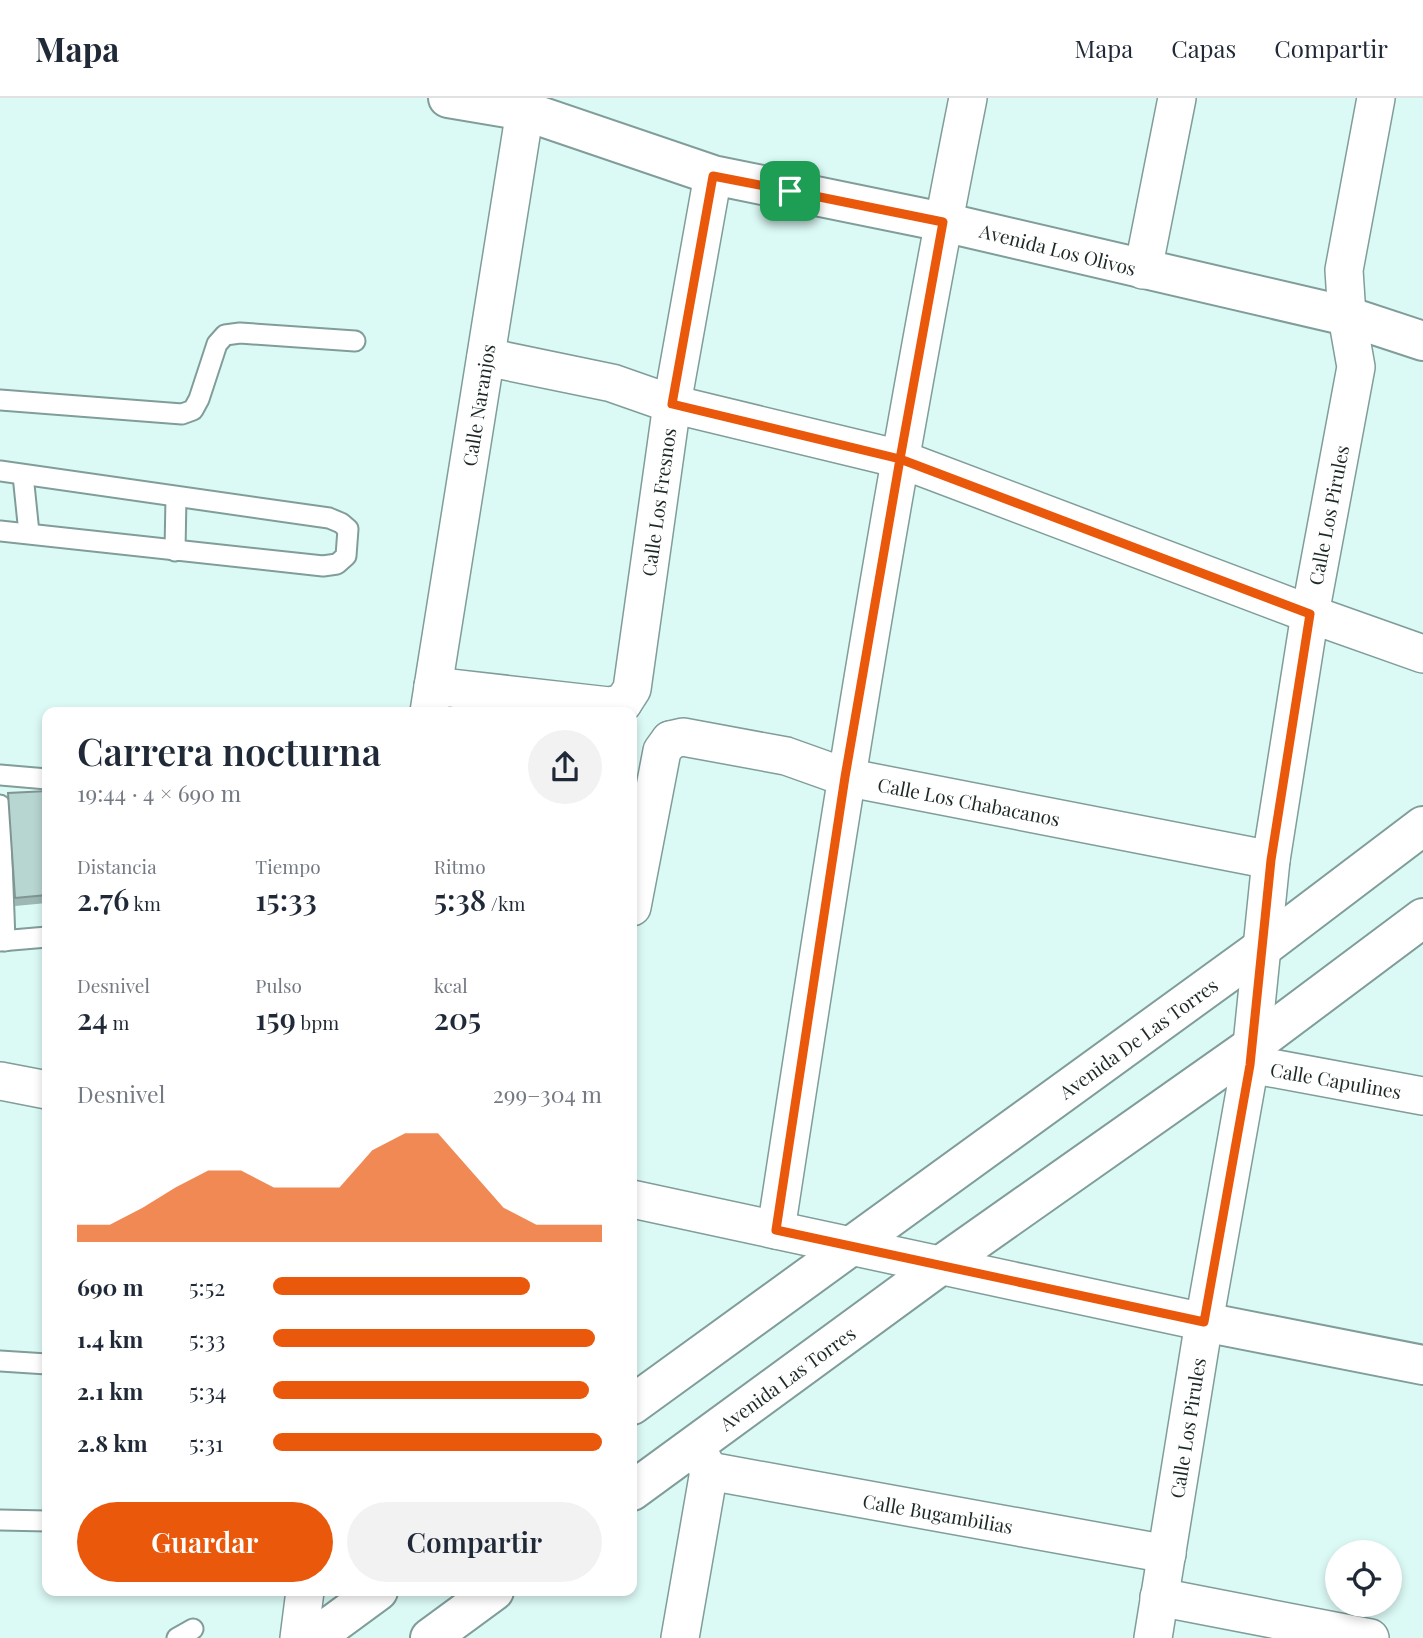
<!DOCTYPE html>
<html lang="es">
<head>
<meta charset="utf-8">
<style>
	body { margin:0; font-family:"Playfair Display",serif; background:#f2f2f3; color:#1f2937; height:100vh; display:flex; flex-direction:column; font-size:26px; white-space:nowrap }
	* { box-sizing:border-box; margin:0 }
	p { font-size:23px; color:#747a83 }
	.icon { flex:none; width:38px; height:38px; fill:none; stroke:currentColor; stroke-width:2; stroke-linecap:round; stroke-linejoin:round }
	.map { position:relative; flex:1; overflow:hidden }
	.details { position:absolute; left:42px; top:609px; width:595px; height:889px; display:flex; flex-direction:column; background:#fff; border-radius:14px; box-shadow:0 4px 10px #0003 }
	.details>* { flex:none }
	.controls { position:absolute; left:1325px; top:1442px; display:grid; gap:14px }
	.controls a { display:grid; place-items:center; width:77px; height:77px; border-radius:50%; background:#fff; box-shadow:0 4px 10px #0003; font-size:35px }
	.pin { position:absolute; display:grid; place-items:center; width:60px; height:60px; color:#fff; margin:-30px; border-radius:14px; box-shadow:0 4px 10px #0006 }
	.round { display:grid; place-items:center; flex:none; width:74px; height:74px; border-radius:37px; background:#f2f2f3 }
	.head { display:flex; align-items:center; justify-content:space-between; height:119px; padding:0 35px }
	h1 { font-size:38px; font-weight:600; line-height:52px }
	.stats { display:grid; grid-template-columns:repeat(3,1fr); gap:10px; height:119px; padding:7px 35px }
	.stats div { display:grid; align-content:center }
	.stats b { font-size:30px; font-weight:600 }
	.stats small { font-size:19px; font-weight:400 }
	.stats p { font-size:19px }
	.chart { height:196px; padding:14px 35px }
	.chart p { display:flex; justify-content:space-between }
	.chart svg { width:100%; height:126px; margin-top:7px; fill:#ea580c; opacity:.7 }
	.action { display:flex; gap:14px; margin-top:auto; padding:14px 35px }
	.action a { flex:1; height:80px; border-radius:42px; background:#ea580c; color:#fff; font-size:28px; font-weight:600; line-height:80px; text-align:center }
	.action a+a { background:#f2f2f3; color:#1f2937 }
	ul { padding:0 35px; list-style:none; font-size:23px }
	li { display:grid; grid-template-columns:112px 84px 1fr; align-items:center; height:52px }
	li i { height:18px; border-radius:9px; background:#ea580c }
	header { display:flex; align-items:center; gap:42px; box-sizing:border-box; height:98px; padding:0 35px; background:#fff; border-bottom:2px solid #e0e1e3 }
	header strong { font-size:33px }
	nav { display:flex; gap:38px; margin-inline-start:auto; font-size:24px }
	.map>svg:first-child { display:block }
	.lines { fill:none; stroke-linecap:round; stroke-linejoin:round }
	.lane-casing { stroke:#809d99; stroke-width:23 }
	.street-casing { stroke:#809d99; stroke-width:40 }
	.secondary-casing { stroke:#809d99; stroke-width:42 }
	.primary-casing { stroke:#809d99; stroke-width:42 }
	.lane { stroke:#fff; stroke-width:19 }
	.street { stroke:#fff; stroke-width:37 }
	.secondary { stroke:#fff; stroke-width:38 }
	.primary { stroke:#fff; stroke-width:38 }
	.wall { fill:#9db7b4 }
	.building { fill:#b7d5d1; stroke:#809592; stroke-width:2 }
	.route-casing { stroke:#fff; stroke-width:14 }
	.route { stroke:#ea580c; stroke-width:9 }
	.labels { text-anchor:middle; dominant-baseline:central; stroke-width:5; stroke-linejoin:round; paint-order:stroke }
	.street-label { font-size:19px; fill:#1d2927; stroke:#fff }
</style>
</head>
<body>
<header>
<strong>Mapa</strong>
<nav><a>Mapa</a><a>Capas</a><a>Compartir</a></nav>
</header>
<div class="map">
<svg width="1423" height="1540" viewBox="0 0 1423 1540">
	<rect width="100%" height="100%" fill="#dbf9f5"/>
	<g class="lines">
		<defs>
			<g id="lane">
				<path d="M0,302L182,316L193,312L199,301L217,246L225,237L240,235L355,243"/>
				<path d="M0,373L329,420L341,425L348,431L346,458L337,466L323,468L0,433"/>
				<path d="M23,377L29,435"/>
				<path d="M175,453L176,399"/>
				<path d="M0,677L47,681"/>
				<path d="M0,707L5,843"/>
				<path d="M0,843L47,839"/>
				<path d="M0,1263L47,1266"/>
				<path d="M0,1422L47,1423"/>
				<path d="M177,1540L193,1531"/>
			</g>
			<g id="street">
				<path d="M1143,172L1177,0"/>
				<path d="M486,259L612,285L672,306L900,361L1310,516L1423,556"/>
				<path d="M433,588L609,608L623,605"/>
				<path d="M623,605L632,591L672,306L713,77"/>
				<path d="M429,614L527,0"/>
				<path d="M670,642L683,639L786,658L845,679L1271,762"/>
				<path d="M632,809L662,653L670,642"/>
				<path d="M1250,966L1423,998"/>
				<path d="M0,983L47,992"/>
				<path d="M632,1101L1204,1224"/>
				<path d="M776,1132C834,753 893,375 968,0"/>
				<path d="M709,1373L1167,1456"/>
				<path d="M1159,1499L1370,1540"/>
				<path d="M299,1540L305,1493"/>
				<path d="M680,1540L709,1373L697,1351"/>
				<path d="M1153,1540L1204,1224L1250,966L1271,762L1310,516L1356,269L1347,218L1344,172L1376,0"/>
			</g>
			<g id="secondary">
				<path d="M448,0L525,13L713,77L943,124L1347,218L1423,243"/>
				<path d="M1204,1224L1423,1267"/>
			</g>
			<g id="primary">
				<path d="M632,1307L1262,850L1423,728"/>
				<path d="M632,1393L941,1167L1252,948L1423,820"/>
				<path d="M314,1540L378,1493"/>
				<path d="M430,1540L494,1493"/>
			</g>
		</defs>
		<use href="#lane" class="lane-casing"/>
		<use href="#street" class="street-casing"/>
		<use href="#secondary" class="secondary-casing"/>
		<use href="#primary" class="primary-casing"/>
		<use href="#lane" class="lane"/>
		<use href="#street" class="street"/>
		<use href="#secondary" class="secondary"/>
		<use href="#primary" class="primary"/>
	</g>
	<path class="wall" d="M47,693V805L15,808L8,695Z"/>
	<path class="building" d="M47,693V797L15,800L8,695Z"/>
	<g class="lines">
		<defs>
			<path id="route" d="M790,93L943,124L900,361L1310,516L1271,762L1250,967L1204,1224L776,1132L845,679L900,361L672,306L713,78L790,93"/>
		</defs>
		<use href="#route" class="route-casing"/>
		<use href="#route" class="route"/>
	</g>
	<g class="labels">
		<g class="street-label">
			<text transform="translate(1058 151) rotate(14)">Avenida Los Olivos</text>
			<text transform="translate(478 307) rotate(-81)">Calle Naranjos</text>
			<text transform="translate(658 404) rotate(-82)">Calle Los Fresnos</text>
			<text transform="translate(1328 417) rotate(-79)">Calle Los Pirules</text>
			<text transform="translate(969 703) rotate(11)">Calle Los Chabacanos</text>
			<text transform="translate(1138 940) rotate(-36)">Avenida De Las Torres</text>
			<text transform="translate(1336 982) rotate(10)">Calle Capulines</text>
			<text transform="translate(787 1280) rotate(-36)">Avenida Las Torres</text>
			<text transform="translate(1187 1330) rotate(-81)">Calle Los Pirules</text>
			<text transform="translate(938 1415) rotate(10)">Calle Bugambilias</text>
		</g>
	</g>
</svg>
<div class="controls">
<a><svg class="icon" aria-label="locate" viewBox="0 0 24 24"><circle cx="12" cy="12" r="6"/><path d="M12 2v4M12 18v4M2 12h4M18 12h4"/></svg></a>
</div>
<div class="pin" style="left:790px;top:93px;background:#1e9e55"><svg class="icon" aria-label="arrive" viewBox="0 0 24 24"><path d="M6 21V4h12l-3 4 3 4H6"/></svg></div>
<section class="details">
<div class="head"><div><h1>Carrera nocturna</h1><p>19:44 · 4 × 690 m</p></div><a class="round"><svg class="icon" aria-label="share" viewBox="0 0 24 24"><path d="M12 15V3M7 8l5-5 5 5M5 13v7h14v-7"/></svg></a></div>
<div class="stats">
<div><p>Distancia</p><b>2.76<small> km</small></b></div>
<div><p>Tiempo</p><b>15:33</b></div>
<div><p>Ritmo</p><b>5:38<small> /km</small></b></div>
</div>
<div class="stats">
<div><p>Desnivel</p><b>24<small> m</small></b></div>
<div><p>Pulso</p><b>159<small> bpm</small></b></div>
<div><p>kcal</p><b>205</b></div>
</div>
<div class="chart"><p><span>Desnivel</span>299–304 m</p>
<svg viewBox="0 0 160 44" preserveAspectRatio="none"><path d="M0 44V38L10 38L20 32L30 25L40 19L50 19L60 25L70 25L80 25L90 12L100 6L110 6L120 19L130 32L140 38L150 38L160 38V44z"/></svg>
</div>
<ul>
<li><b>690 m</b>5:52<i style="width:78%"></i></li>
<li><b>1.4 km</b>5:33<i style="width:98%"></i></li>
<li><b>2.1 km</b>5:34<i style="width:96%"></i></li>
<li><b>2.8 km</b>5:31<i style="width:100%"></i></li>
</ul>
<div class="action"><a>Guardar</a><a>Compartir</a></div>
</section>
</div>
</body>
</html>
